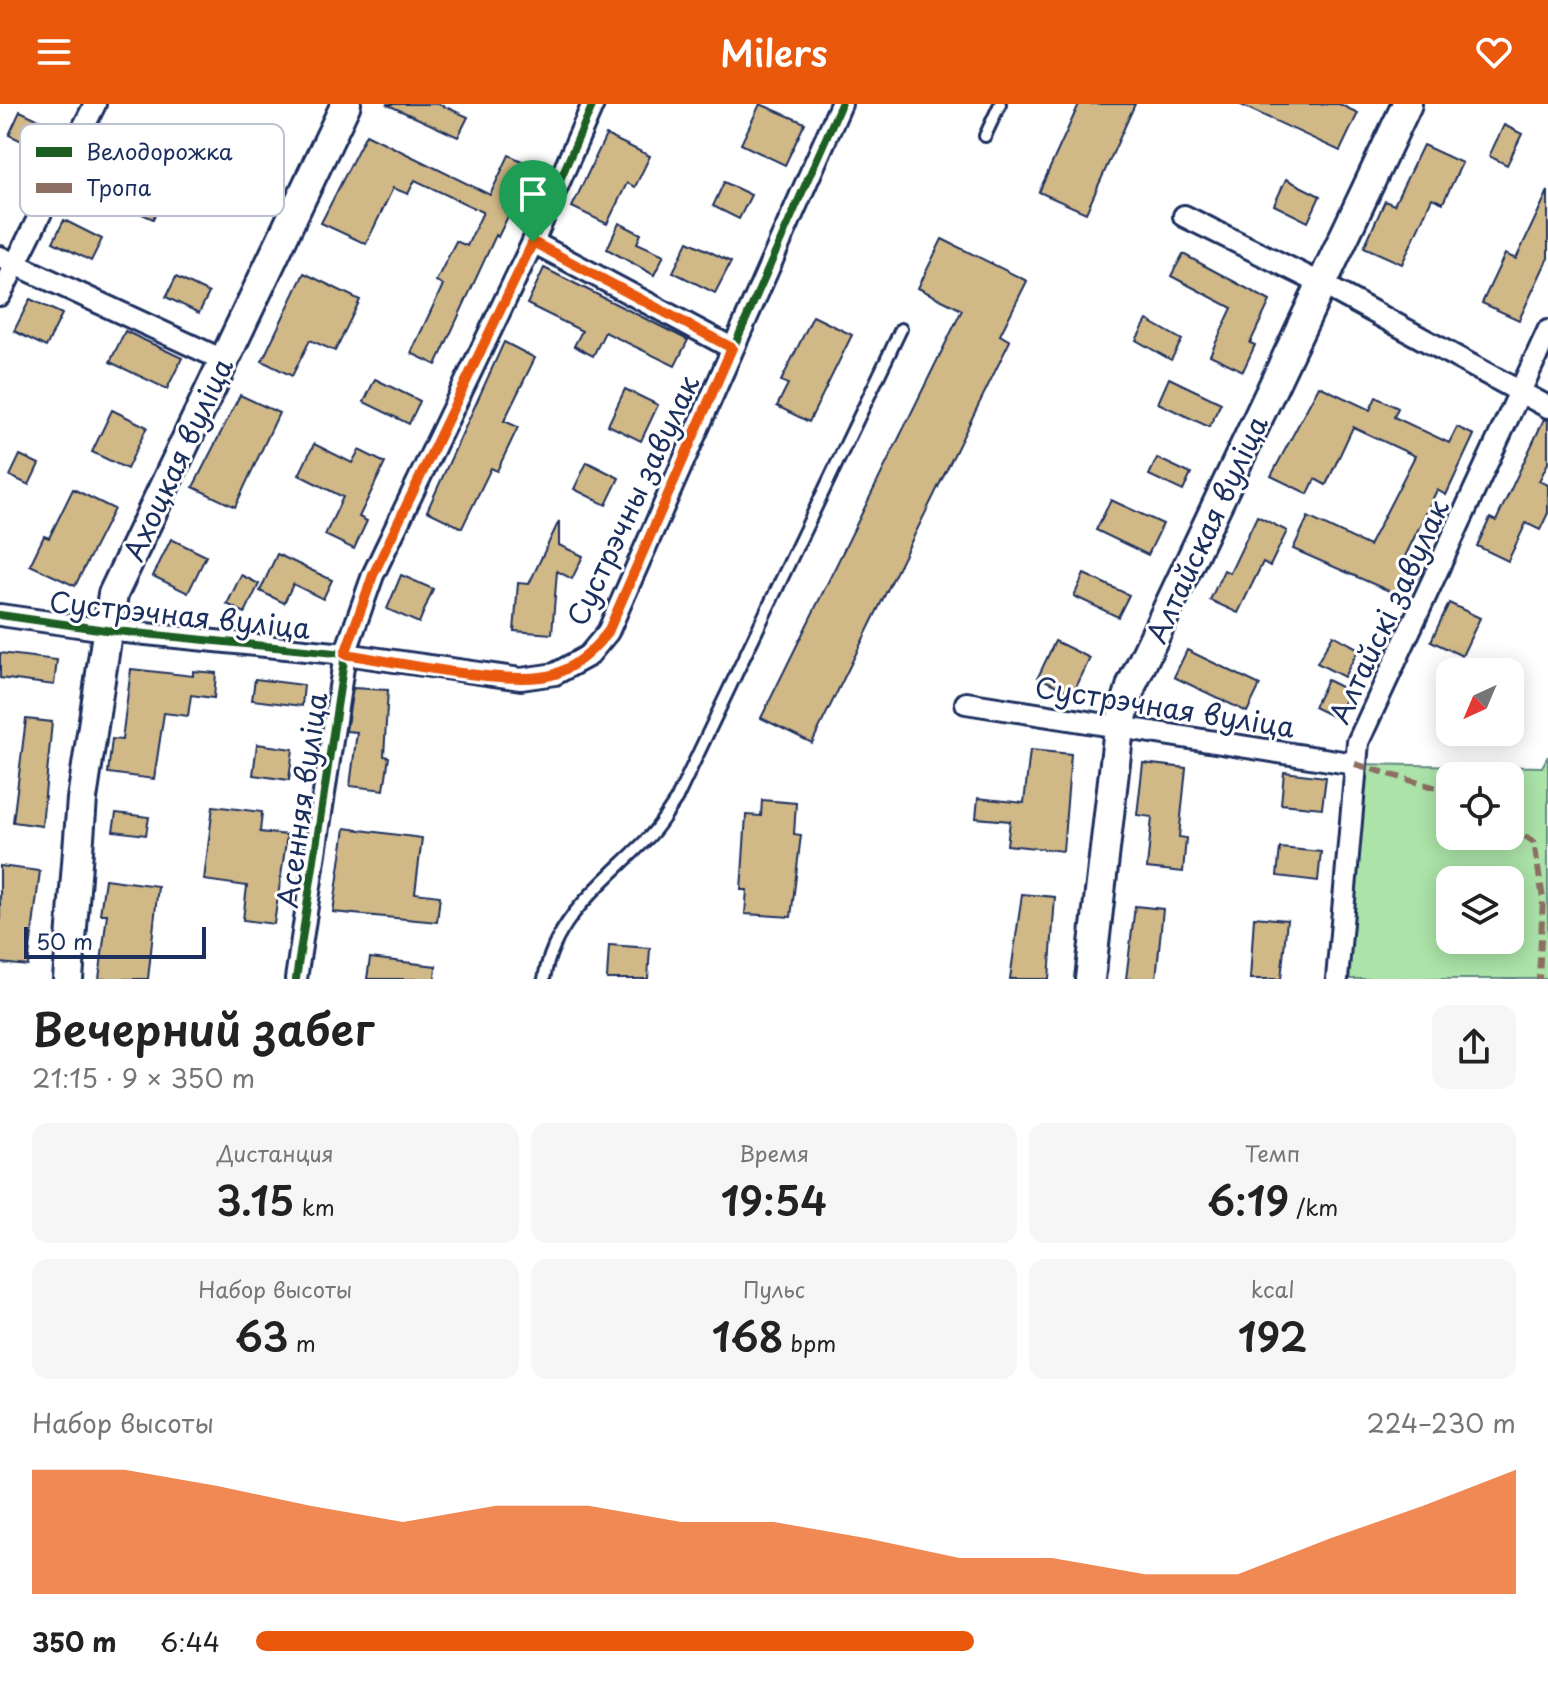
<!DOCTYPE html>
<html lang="ru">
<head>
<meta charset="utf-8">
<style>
	body { margin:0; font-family:"Playpen Sans",sans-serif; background:#f6f6f6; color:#222; height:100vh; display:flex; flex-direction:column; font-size:30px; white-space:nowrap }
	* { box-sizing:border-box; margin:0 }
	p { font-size:26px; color:#767676 }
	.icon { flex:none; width:44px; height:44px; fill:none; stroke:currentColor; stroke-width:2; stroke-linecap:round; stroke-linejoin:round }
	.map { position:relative; height:875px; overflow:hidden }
	.side { display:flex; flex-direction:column; background:#fff; flex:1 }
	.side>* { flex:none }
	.needle { width:52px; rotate:224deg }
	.fabs { position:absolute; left:1436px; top:554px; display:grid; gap:16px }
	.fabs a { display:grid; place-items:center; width:88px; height:88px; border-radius:16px; background:#fff; box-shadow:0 4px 20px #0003; font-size:40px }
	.scale { position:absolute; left:24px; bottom:20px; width:182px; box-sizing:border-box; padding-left:8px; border:4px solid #1b2f5e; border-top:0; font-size:22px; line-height:28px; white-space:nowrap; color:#1b2f5e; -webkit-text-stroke:6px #fff; paint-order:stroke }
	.pin { position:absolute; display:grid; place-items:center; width:68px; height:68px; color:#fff; margin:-82px -34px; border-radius:50% 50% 50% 0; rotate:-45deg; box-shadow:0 0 8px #0007 }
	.pin .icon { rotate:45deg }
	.round { display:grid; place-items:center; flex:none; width:84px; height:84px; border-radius:16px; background:#f6f6f6 }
	.summary { display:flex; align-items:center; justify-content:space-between; height:136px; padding:0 32px }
	h1 { font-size:44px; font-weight:600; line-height:60px }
	.stats { display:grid; grid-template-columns:repeat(3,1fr); gap:12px; height:136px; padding:8px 32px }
	.stats div { display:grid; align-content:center; border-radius:16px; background:#f6f6f6; text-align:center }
	.stats b { font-size:40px; font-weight:600 }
	.stats small { font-size:22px; font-weight:400 }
	.stats p { font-size:22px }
	.chart { height:224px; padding:16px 32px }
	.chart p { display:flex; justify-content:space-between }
	.chart svg { width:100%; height:144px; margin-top:8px; fill:#ea580c; opacity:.7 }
	ul { padding:0 32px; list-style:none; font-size:26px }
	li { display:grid; grid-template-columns:128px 96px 1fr; align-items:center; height:60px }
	li i { height:20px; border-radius:10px; background:#ea580c }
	header { display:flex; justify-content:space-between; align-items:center; height:104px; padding:0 32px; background:#ea580c; color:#fff; font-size:36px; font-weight:600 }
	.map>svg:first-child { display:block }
	.green { fill:#abe3a8; stroke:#638983; stroke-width:2; fill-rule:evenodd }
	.building { fill:#d0b887; stroke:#1b2f5e; stroke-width:2 }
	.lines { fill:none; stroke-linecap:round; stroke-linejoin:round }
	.lane-casing { stroke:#1b2f5e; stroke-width:16 }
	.street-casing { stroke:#1b2f5e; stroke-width:26 }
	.secondary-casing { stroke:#1b2f5e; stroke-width:34 }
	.lane { stroke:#fff; stroke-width:10 }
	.street { stroke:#fff; stroke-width:20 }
	.secondary { stroke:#fff; stroke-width:28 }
	.quiet { stroke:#8d6e63; stroke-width:6; stroke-dasharray:12 6; stroke-linecap:butt }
	.cycleway-casing { stroke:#fff; stroke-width:13 }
	.cycleway { stroke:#1b5e20; stroke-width:8 }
	.route-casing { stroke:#fff; stroke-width:16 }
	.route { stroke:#ea580c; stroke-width:10 }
	.labels { text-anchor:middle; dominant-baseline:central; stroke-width:6; stroke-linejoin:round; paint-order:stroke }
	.street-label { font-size:28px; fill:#1b2f5e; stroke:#fff }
	.key { fill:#fff; stroke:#bbc1cf; stroke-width:2 }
	.key-label { font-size:22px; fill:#1b2f5e }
</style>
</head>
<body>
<header><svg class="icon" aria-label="menu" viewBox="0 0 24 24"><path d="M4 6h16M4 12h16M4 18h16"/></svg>Milers<svg class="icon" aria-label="heart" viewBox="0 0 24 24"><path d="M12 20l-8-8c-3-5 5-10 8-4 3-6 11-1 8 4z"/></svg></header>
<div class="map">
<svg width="1548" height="875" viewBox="0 0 1548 875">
	<rect width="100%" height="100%" fill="#fff"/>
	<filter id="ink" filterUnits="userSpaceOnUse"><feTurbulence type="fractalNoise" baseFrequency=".0125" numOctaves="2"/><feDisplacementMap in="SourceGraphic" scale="16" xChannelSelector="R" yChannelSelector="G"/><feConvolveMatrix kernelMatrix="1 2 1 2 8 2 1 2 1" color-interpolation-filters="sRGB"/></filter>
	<g filter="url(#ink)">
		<path class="green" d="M1548,652V875H1336L1355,660L1542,663ZM1450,672H1510V732H1450ZM1450,776H1510V836H1450Z"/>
		<g class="building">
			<path d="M386,0H439L468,13L458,33Z"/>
			<path d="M760,0L805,19L785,61L741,40Z"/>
			<path d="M1079,0H1135L1086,109L1039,88Z"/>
			<path d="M1239,0H1339L1358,9L1340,47Z"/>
			<path d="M20,7L48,20L37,44L9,31Z"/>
			<path d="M1504,21L1522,30L1507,61L1489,52Z"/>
			<path d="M111,26L136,38L132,47L175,69L153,115L133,106L138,93L90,71Z"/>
			<path d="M366,30L490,91L509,51L535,63L513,110L510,108L498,133L496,131L436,261L411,249L443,181L436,177L456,137L467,142L483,108L415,76L408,90L393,84L366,140L321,119Z"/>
			<path d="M606,31L650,52L635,83L627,79L607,120L572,103Z"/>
			<path d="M1423,41L1462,59L1443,99L1432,94L1402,160L1364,143L1385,97L1394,101Z"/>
			<path d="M1286,75L1320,92L1308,118L1274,101Z"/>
			<path d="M724,78L751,91L739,115L713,102Z"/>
			<path d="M1548,87V154L1519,216L1482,199L1505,150L1516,155Z"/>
			<path d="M64,116L102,135L91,157L53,138Z"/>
			<path d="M619,119L641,130L637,139L664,151L654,171L607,145Z"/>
			<path d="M942,135L1027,177L1000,231L1010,237L812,639L761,614L962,206L918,184Z"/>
			<path d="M688,137L731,158L715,189L673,168Z"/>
			<path d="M1183,150L1270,197L1250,239L1255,241L1243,267L1210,251L1232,204L1171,172Z"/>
			<path d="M544,164L688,236L675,262L605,228L593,252L574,242L582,227L527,200Z"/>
			<path d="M304,169L360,196L335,247L310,236L292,272L262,257Z"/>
			<path d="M176,173L209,189L199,209L166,193Z"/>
			<path d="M30,195L62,210L46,243L14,227Z"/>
			<path d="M813,212L852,231L809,318L777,302L788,280L781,277Z"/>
			<path d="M1147,216L1182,236L1171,256L1136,236Z"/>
			<path d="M125,227L182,254L167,285L110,258Z"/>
			<path d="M504,238L535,254L504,317L518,323L497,367L491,364L462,424L427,407Z"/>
			<path d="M1169,274L1221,299L1209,323L1158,299Z"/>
			<path d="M375,275L420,297L409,320L364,298Z"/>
			<path d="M1319,282L1370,306L1376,293L1398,304L1394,313L1449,339L1457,323L1474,331L1446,391L1437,386L1400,463L1407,466L1396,490L1293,445L1308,413L1369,442L1415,352L1353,323L1326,381L1315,375L1308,390L1271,372Z"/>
			<path d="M625,285L658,301L641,337L608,321Z"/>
			<path d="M240,291L279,309L235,403L193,383Z"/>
			<path d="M112,306L147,323L127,365L92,348Z"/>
			<path d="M1544,315L1548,316V359L1539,377L1548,381V409L1540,426L1526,419L1508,457L1477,442L1490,414L1496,417Z"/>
			<path d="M314,340L352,359L359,346L385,359L359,413L367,417L354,445L325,431L343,393L299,371Z"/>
			<path d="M20,351L39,360L29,381L10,372Z"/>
			<path d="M1157,354L1191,370L1183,387L1149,371Z"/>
			<path d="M587,358L619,374L606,401L574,385Z"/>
			<path d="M73,385L114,405L75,482L30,461L44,432L49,434Z"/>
			<path d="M1111,396L1163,420L1148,451L1096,426Z"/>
			<path d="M1257,412L1287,427L1270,462L1263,458L1238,509L1210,496L1224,466L1230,469Z"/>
			<path d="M559,417V441L583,452L572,475L557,467L552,530L514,527L518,479L529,480Z"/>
			<path d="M171,435L206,452L188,489L153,472Z"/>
			<path d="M277,450L332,476L323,495L293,480L284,499L260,487Z"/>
			<path d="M1084,470L1129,491L1118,513L1074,492Z"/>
			<path d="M241,471L259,480L245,509L227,500Z"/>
			<path d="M401,471L433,485L419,519L387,505Z"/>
			<path d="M1449,499L1480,514L1462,552L1431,537Z"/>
			<path d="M1333,531L1359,545L1344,573L1317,559Z"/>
			<path d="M1055,537L1090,554L1073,590L1038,573Z"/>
			<path d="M1187,546L1260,581L1247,608L1174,573Z"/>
			<path d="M0,549L57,556L54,581L0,574Z"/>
			<path d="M131,565L193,572V567L216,569L214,594L191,591L188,612L164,609L154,675L108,669L112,635L122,636Z"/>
			<path d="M255,575L304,581L302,602L252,596Z"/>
			<path d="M1327,576L1349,587L1336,614L1314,603Z"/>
			<path d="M353,584L388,586L384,652L389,653L384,686L350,682L357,628L346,627Z"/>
			<path d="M26,615L52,618L42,722L13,718Z"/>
			<path d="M257,640L293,645L289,676L253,671Z"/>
			<path d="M1030,646L1071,650L1063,747L1007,741L1010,717L976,714L978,694L1024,699Z"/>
			<path d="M1143,659L1186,664L1179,733L1186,734L1183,768L1147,764L1152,713L1137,711Z"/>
			<path d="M1284,668L1326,673L1322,704L1281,700Z"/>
			<path d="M762,696L796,699L794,730L801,731L791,813L745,810L747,786H741L746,711L761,712Z"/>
			<path d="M213,702L262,708L260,728L287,731L274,820L243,816L247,782L204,776Z"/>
			<path d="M116,709L149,713L146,731L113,727Z"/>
			<path d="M345,724L422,734L415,789L440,792L437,818L333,808Z"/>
			<path d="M1280,744L1321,748L1318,777L1277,772Z"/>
			<path d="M0,762L40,767L28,862L0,859Z"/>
			<path d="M105,775L158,782L148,875H99L107,810H100Z"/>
			<path d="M1022,790L1055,793L1049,875H1010Z"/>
			<path d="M1135,802L1163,805L1156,875H1126Z"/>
			<path d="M1254,813L1287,816L1281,875H1250Z"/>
			<path d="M609,841L650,844L648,875H607Z"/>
			<path d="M370,854L436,862L435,875H367Z"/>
		</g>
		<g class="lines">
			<defs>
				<g id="lane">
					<path d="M985,32L1000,0"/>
					<path d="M544,875C554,813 605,778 646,736C658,725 667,709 676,696L901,225"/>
				</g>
				<g id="street">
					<path d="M1184,112L1322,180L1548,303"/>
					<path d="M533,138L732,244"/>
					<path d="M0,153L223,256"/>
					<path d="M0,191L95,0"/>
					<path d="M0,511L106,526L345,550L521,575L555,570L588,552L608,528L841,0"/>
					<path d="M966,599L1355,660"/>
					<path d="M296,875L345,550L373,471L533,138L593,0"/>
					<path d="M1337,875L1358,638L1548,227"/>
				</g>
				<g id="secondary">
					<path d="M68,875L82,695L113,490L346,0"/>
					<path d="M1090,875L1119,624L1132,580L1407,0"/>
				</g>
			</defs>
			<use href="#lane" class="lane-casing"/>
			<use href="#street" class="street-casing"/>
			<use href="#secondary" class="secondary-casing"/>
			<use href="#lane" class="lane"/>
			<use href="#street" class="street"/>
			<use href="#secondary" class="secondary"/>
			<g class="quiet">
				<path d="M1355,660L1450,688"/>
				<path d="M1510,722L1534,738L1543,795L1539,875"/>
			</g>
			<defs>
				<g id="cycleway">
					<path d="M0,511L106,526L345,550L521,575L555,570L588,552L608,528L841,0"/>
					<path d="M296,875L345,550L373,471L533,138L593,0"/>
				</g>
			</defs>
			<use href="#cycleway" class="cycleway-casing"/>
			<use href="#cycleway" class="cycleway"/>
		</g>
	</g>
	<g class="lines" filter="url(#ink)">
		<defs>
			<path id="route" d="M533,138L732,244L608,528C593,546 578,561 555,570C515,584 392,557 345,550L373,471Z"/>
		</defs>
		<use href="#route" class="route-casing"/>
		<use href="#route" class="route"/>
	</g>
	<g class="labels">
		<g class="street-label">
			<text transform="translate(177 355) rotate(-65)">Ахоцкая вуліца</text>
			<text transform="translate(632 396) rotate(-65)">Сустрэчны завулак</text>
			<text transform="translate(1206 425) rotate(-65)">Алтайская вуліца</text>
			<text transform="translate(1388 507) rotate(-65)">Алтайскі завулак</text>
			<text transform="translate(180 510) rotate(6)">Сустрэчная вуліца</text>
			<text transform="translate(1165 602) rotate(9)">Сустрэчная вуліца</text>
			<text transform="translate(301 696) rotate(-82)">Асенняя вуліца</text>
		</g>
	</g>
	<rect x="20" y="20" width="264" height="92" rx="12" class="key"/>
	<rect x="36" y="43" width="36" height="10" fill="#1b5e20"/>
	<rect x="36" y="79" width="36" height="10" fill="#8d6e63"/>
	<g class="key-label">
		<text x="86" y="56">Велодорожка</text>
		<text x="86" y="92">Тропа</text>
	</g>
</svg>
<div class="fabs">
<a><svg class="needle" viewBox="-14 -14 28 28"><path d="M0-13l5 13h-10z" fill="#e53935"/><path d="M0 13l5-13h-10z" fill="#767676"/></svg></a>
<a><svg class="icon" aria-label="locate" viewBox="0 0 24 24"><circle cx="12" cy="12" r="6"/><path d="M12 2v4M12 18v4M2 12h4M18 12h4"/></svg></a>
<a><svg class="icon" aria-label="layers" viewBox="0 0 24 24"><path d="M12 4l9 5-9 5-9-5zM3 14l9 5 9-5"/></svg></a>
</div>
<div class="scale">50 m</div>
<div class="pin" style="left:533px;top:138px;background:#1e9e55"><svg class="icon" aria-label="arrive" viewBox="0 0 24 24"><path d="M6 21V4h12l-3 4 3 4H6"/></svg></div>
</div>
<section class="side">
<div class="summary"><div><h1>Вечерний забег</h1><p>21:15 · 9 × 350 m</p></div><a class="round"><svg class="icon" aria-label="share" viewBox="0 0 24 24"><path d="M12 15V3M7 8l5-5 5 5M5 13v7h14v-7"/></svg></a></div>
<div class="stats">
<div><p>Дистанция</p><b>3.15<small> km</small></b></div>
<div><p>Время</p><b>19:54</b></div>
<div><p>Темп</p><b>6:19<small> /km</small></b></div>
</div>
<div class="stats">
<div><p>Набор высоты</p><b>63<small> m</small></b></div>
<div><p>Пульс</p><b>168<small> bpm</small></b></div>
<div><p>kcal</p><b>192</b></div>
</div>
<div class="chart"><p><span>Набор высоты</span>224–230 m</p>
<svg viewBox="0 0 160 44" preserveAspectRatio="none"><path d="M0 44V6L10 6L20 11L30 17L40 22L50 17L60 17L70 22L80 22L90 27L100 33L110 33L120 38L130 38L140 27L150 17L160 6V44z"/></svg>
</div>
<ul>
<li><b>350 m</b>6:44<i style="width:57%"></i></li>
</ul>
</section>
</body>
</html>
